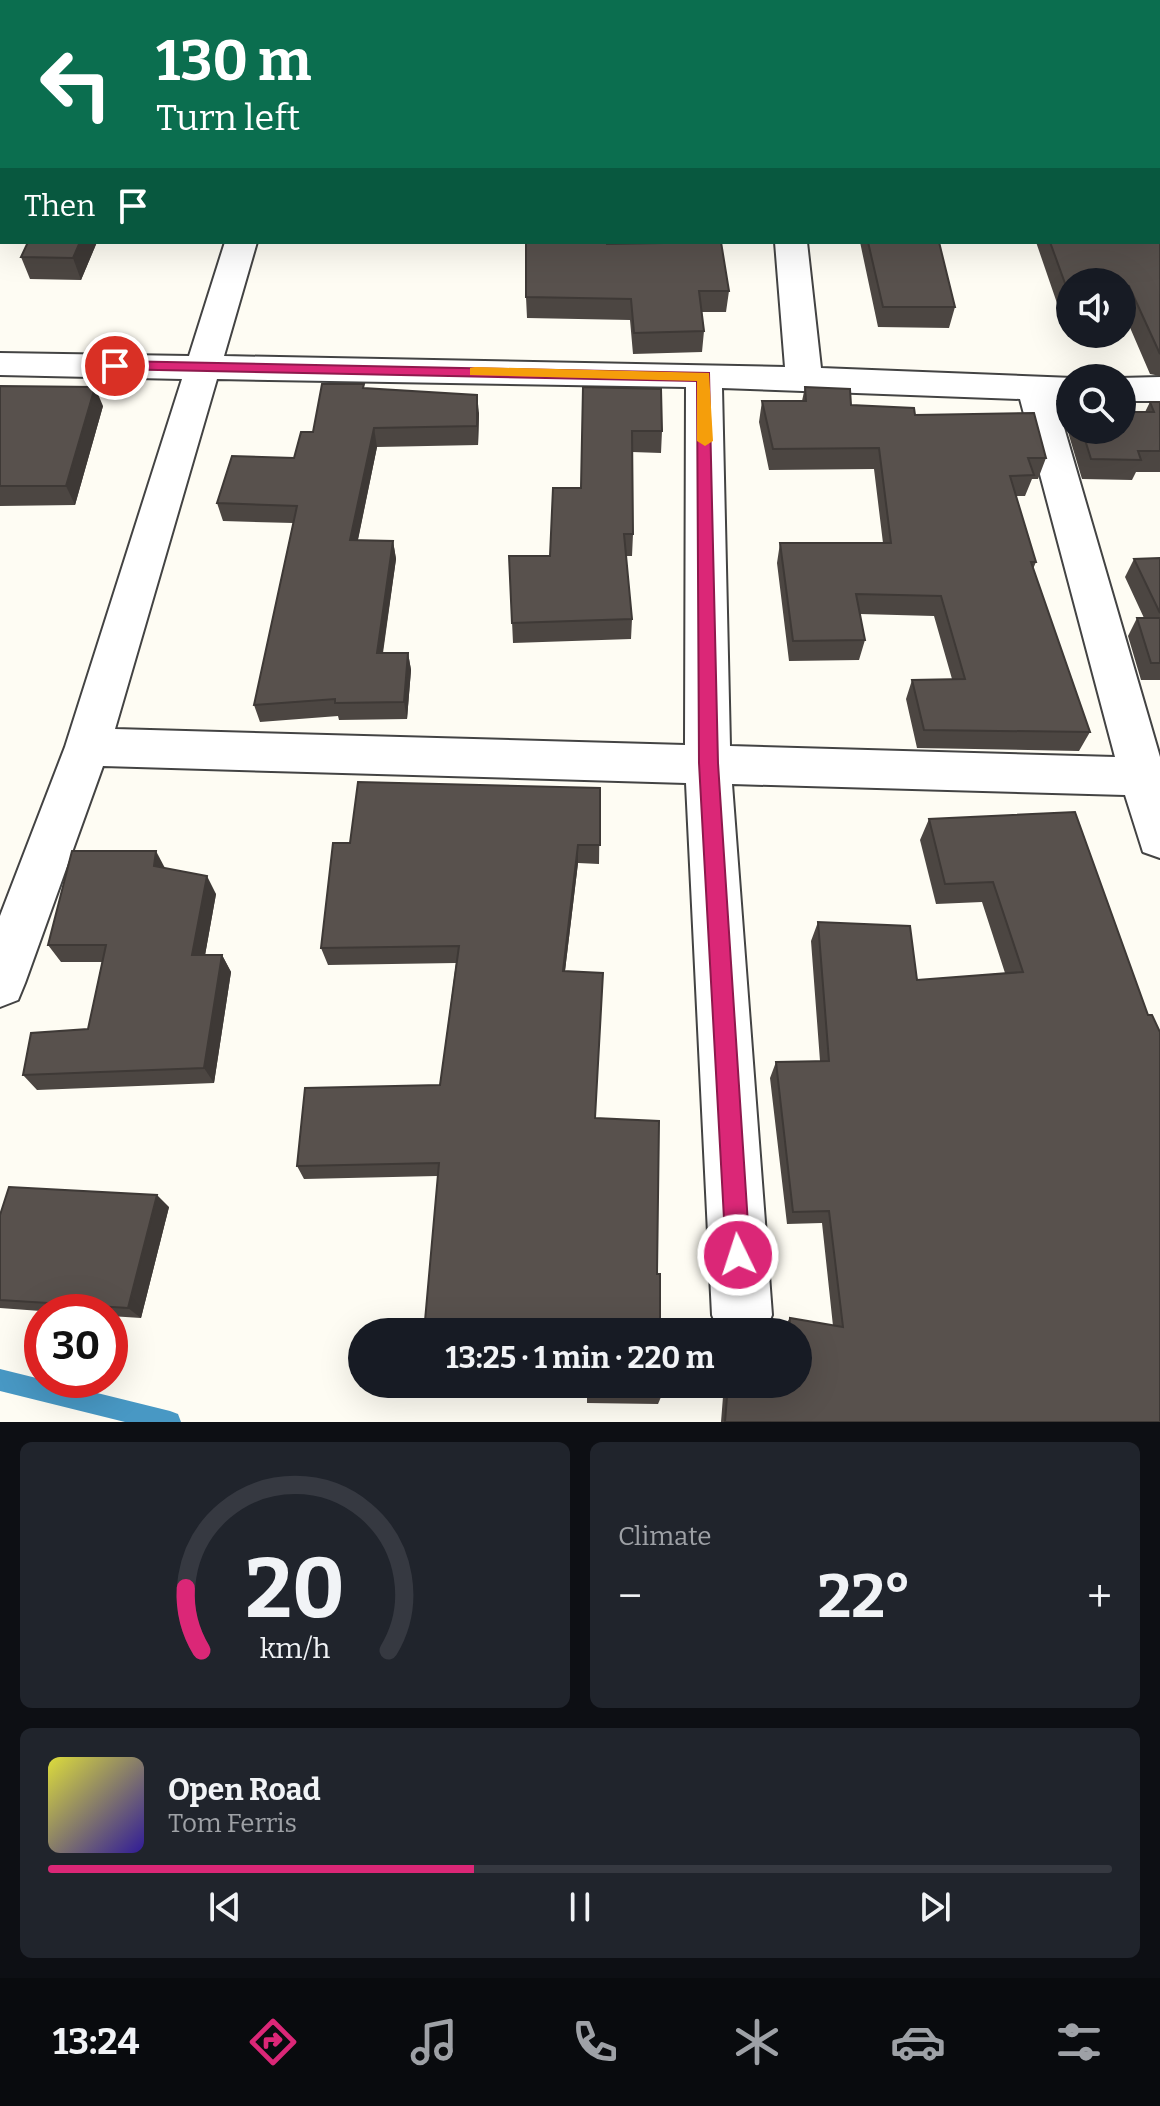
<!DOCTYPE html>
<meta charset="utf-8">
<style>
body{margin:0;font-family:Bitter,serif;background:#20242c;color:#f1f3f6;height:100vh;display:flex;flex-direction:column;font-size:30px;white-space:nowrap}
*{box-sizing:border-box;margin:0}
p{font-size:26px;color:#9ea1a6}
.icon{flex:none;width:44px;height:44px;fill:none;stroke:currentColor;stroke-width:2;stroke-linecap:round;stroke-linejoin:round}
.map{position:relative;height:1422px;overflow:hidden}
.sheet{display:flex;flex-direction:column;gap:20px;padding:20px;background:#0d0f14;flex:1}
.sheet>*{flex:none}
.top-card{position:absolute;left:0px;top:0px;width:1160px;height:244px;box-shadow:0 8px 32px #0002;background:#0b6e4f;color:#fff;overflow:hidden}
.buttons{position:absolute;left:1056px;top:268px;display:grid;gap:16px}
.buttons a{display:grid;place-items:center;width:80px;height:80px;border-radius:50%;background:#171b24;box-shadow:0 8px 32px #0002;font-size:40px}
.speed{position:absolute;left:24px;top:1294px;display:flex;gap:16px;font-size:40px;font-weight:700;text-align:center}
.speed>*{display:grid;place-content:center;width:104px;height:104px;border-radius:50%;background:#171b24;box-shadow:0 8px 32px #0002;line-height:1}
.speed .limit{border:12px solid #d22;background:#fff;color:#111}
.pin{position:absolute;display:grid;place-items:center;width:68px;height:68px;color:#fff;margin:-34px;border:4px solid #fff;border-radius:50%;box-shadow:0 2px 8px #0007}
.me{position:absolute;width:88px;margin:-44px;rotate:356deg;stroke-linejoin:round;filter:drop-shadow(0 0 6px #0008)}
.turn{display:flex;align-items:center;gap:28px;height:168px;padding:0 24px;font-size:36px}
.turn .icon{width:104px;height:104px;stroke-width:2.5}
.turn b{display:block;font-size:56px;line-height:68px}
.then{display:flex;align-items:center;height:76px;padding:0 24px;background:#0003;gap:16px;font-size:30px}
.big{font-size:60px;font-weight:700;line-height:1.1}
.sheet .card{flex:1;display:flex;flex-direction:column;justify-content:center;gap:12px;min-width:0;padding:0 28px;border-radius:12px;background:#20242c}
.sheet .dial{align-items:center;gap:0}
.dial svg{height:208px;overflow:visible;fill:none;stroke:#363941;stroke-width:7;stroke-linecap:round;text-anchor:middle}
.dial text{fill:#f1f3f6;stroke:none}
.song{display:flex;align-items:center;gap:24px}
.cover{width:96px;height:96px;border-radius:12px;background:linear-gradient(135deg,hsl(60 70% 55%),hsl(250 70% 35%))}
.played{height:8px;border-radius:4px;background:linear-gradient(90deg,#db2777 40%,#363941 40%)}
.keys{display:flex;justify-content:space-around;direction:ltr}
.heat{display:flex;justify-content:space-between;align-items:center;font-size:44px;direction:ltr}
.sheet .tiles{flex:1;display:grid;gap:20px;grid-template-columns:1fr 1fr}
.card:last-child{grid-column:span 2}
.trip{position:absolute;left:348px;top:1318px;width:464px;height:80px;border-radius:40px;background:#171b24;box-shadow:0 8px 32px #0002;font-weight:700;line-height:80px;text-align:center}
.dock{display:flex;height:128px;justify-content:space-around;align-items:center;background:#090b0e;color:#9ea1a6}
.dock .icon{width:56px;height:56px}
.dock .selected{color:#db2777}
.dock b{font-size:36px;color:#f1f3f6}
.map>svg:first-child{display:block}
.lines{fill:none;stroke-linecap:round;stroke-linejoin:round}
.stream{fill:#4898c4;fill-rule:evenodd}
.street-casing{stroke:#434343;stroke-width:4}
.street{fill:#fff;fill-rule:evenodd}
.wall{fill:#4c4642}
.shaded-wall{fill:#3e3936}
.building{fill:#58514d;stroke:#3e3936;stroke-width:2}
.route{fill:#db2777;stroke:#8e194d;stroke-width:2}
.slow{fill:#f59e0b}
</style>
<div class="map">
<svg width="1160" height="1422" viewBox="0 0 1160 1422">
<rect width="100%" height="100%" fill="#fefcf3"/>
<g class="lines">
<!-- stream -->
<path class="stream" d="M 0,1369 L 170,1411 L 178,1414 L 181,1422 L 125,1422 L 0,1391 Z"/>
<!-- street casing -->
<g class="street-casing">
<g id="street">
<rect x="752" y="0" width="26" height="2"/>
<path d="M 225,242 L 257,242 L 224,356 L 785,367 L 775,242 L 807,242 L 821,368 L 1073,378 L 1070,378 L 1070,401 L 1056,400 L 1160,757 L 1160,858 L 1143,852 L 1125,795 L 732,784 L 772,1315 L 765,1332 L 719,1332 L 712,1315 L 686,783 L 103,766 L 25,983 L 18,1000 L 0,1007 L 0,916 L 65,747 L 182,379 L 0,375 L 0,353 L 189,356 ZM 217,379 L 686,387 L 685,745 L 115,729 ZM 722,388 L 1020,399 L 1115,757 L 730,746 Z"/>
<path d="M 1160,377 L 1160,401 L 1122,401 L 1122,378 L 1119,378 Z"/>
</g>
</g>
<!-- street -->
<use href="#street" class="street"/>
</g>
<!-- wall -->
<g class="wall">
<path d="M 1160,25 L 1160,376 L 1150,374 L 1122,309 L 1122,282 L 1070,282 L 1070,306 L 1058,306 L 1036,242 L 939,242 L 955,307 L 949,328 L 878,327 L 860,242 L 1158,242 Z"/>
<rect x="0" y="122" width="2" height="103"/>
<path d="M 97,242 L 81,280 L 30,279 L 21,257 Z"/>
<path d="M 607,244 L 729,291 L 726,312 L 702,312 L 704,331 L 702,352 L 633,354 L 630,320 L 527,318 L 526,297 Z"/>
<path d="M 0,386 L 103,406 L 75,505 L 0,506 Z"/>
<path d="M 583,387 L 662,431 L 661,453 L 632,452 L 633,534 L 632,556 L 626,556 L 632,619 L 631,639 L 513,643 L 509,556 L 550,556 L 581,488 Z"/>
<path d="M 805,387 L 851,405 L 915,415 L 1046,458 L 1038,479 L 1032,479 L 1025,496 L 1016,496 L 1036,562 L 1033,569 L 1090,732 L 1079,751 L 917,748 L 906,699 L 912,680 L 952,679 L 934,616 L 860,614 L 865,640 L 859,660 L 789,661 L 777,563 L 780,543 L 883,543 L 874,469 L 769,470 L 759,422 L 762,401 L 802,401 Z"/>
<path d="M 364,388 L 479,413 L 478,445 L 377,447 L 358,540 L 393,541 L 396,559 L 383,653 L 408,653 L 411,670 L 407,719 L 339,720 L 338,716 L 260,722 L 254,705 L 293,523 L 223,521 L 217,503 L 294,458 L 313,432 Z"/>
<path d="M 1150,402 L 1160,402 L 1160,472 L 1136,472 L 1132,480 L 1082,479 L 1068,432 L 1070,428 L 1070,430 L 1122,430 L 1145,412 Z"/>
<path d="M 1160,558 L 1160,680 L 1141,680 L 1128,636 L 1137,618 L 1144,618 L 1125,577 L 1134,559 Z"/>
<path d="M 600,788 L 599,864 L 578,863 L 565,971 L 596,1118 L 657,1274 L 660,1332 L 437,1176 L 304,1179 L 297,1166 L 440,1085 L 456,963 L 328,965 L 321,948 L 350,843 Z"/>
<path d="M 1075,812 L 1160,1422 L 721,1422 L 724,1384 L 798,1384 L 798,1332 L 783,1332 L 783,1328 L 790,1318 L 833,1326 L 822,1223 L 787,1224 L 770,1078 L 776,1062 L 820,1061 L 811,941 L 818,922 L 917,980 L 1005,973 L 982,902 L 936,904 L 920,840 L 929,819 Z"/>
<path d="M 165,868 L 216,894 L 205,955 L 222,955 L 231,972 L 214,1083 L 37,1090 L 23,1075 L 88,1029 L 102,962 L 61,962 L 48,945 Z"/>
<path d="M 169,1207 L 141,1318 L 110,1316 L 110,1312 L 54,1312 L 0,1308 L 0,1215 Z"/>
<path d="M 587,1384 L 661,1397 L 658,1404 L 587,1403 Z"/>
</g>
<!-- shaded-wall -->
<g class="shaded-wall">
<path d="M 200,0 L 215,0 L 216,2 L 199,2 Z"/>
<path d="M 80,242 L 97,242 L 81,280 L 73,258 Z"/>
<path d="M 95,387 L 103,406 L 75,505 L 66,486 Z"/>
<path d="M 477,395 L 479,413 L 478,445 L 477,426 Z"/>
<path d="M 374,428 L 377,447 L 354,558 L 350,540 Z"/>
<path d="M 393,541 L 396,559 L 380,670 L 377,653 Z"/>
<path d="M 408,653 L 411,670 L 407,719 L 404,702 Z"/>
<path d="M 578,845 L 578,863 L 563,987 L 563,971 Z"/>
<path d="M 156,851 L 166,870 L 154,866 Z"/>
<path d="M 207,876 L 216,894 L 202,972 L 192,955 Z"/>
<path d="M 222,955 L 231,972 L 214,1083 L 204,1068 Z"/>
<path d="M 157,1195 L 169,1207 L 141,1318 L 128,1308 Z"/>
</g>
<!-- building -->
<g class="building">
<path d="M 93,0 L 200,0 L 199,2 L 92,2 Z"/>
<path d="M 880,0 L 920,0 L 921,2 L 880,2 Z"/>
<path d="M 1158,22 L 1160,25 L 1160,354 L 1129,286 L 1122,286 L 1122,282 L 1070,282 L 1070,286 L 1066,286 L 1050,242 L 1158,242 Z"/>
<rect x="0" y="122" width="2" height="82"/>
<path d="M 28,242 L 80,242 L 73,258 L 21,257 Z"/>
<path d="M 526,242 L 607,242 L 607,244 L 721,242 L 729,291 L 699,291 L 704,331 L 634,333 L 631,299 L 526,297 Z"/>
<path d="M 868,242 L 939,242 L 955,307 L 883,307 Z"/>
<path d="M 322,384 L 364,384 L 363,388 L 477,395 L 477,426 L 374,428 L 350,540 L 393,541 L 377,653 L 408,653 L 404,702 L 335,703 L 335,699 L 254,705 L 297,506 L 217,503 L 232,456 L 294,458 L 301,432 L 313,432 Z"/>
<path d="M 0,386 L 95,387 L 66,486 L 0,486 Z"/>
<path d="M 583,387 L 661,389 L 662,431 L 632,431 L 633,534 L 624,534 L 632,619 L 512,623 L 509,556 L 550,556 L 553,488 L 581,488 Z"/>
<path d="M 805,387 L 850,389 L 851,405 L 914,408 L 915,415 L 1034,413 L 1046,458 L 1028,458 L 1034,475 L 1010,476 L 1036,562 L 1031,562 L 1090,732 L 924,730 L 912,680 L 965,679 L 941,596 L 856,594 L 865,640 L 793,641 L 780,543 L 891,543 L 879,448 L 773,449 L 762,401 L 806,401 Z"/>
<path d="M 1150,402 L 1160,402 L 1160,451 L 1138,451 L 1141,460 L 1091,459 L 1082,430 L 1122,430 L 1122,412 L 1154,412 Z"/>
<path d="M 1160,558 L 1160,613 L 1134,559 Z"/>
<path d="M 1137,618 L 1160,618 L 1160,663 L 1151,663 Z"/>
<path d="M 358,782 L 600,788 L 600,845 L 578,845 L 563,971 L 603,973 L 595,1118 L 659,1121 L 657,1274 L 660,1274 L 660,1332 L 424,1332 L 439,1163 L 297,1166 L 305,1088 L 440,1085 L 459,946 L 321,948 L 333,843 L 350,843 Z"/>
<path d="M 1075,812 L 1148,1015 L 1152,1015 L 1160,1032 L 1160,1422 L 725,1422 L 728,1384 L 798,1384 L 798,1332 L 789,1332 L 790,1318 L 843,1327 L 829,1211 L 793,1212 L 776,1062 L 829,1061 L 818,922 L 910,926 L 917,980 L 1023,972 L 993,882 L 945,884 L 929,819 Z"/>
<path d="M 72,851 L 156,851 L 154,866 L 207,876 L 192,955 L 222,955 L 204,1068 L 23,1075 L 31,1033 L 88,1029 L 106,945 L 48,945 Z"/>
<path d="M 9,1187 L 157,1195 L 128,1308 L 0,1300 L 0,1215 Z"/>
<path d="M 587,1384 L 661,1384 L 661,1397 L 587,1396 Z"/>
</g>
<!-- route -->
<path class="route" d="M 115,361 L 709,373 L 718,763 L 750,1255 L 746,1263 L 738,1267 L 729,1263 L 726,1255 L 699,763 L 697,381 L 110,369 L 108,366 Z"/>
<!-- slow -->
<path class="slow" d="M 475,367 L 709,373 L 713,441 L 705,446 L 697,441 L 697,381 L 470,375 L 470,368 Z"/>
</svg>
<div class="buttons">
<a><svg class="icon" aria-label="sound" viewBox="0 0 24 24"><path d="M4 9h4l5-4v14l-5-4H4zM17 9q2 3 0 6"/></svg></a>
<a><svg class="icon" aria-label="search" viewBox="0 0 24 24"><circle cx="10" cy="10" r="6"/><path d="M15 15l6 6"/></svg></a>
</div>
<div class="speed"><div class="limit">30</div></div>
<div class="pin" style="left:115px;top:366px;background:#d93025"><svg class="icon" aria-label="arrive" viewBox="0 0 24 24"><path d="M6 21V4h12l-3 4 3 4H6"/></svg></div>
<svg class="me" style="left:738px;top:1255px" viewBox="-20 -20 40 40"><circle r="17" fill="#db2777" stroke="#fff" stroke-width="3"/><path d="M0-11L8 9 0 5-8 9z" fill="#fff"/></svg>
<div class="trip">13:25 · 1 min · 220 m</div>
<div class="top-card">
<div class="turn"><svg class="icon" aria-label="left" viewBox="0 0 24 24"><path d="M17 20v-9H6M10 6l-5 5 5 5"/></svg><div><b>130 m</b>Turn left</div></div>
<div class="then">Then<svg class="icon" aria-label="arrive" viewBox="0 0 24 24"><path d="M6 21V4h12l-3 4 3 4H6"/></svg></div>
</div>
</div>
<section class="sheet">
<div class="tiles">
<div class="card dial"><svg viewBox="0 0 100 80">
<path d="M14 69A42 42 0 1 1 86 69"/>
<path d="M14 69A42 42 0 0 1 8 45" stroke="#db2777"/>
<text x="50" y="56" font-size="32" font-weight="700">20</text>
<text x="50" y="72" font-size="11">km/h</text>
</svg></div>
<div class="card"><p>Climate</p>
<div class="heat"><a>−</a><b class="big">22°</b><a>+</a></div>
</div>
<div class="card">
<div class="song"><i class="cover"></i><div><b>Open Road</b><p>Tom Ferris</p></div></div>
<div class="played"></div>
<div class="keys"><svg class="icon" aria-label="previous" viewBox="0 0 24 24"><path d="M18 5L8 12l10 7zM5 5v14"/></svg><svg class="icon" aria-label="pause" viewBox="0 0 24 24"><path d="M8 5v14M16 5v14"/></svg><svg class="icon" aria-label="next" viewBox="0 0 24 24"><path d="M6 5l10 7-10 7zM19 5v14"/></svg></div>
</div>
</div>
</section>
<nav class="dock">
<b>13:24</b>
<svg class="icon selected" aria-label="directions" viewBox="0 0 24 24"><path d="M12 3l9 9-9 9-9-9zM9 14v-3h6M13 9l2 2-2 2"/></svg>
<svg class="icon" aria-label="music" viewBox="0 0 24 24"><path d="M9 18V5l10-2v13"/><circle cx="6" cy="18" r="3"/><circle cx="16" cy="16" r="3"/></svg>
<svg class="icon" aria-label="phone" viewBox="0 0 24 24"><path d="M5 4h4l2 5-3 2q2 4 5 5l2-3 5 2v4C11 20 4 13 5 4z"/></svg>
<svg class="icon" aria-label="climate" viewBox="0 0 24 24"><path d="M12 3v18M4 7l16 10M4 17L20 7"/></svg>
<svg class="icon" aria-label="car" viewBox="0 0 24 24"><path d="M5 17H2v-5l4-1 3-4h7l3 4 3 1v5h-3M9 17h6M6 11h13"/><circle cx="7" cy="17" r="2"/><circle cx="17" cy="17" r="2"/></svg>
<svg class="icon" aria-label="filters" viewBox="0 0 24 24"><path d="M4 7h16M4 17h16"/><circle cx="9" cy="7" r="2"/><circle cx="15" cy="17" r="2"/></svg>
</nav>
